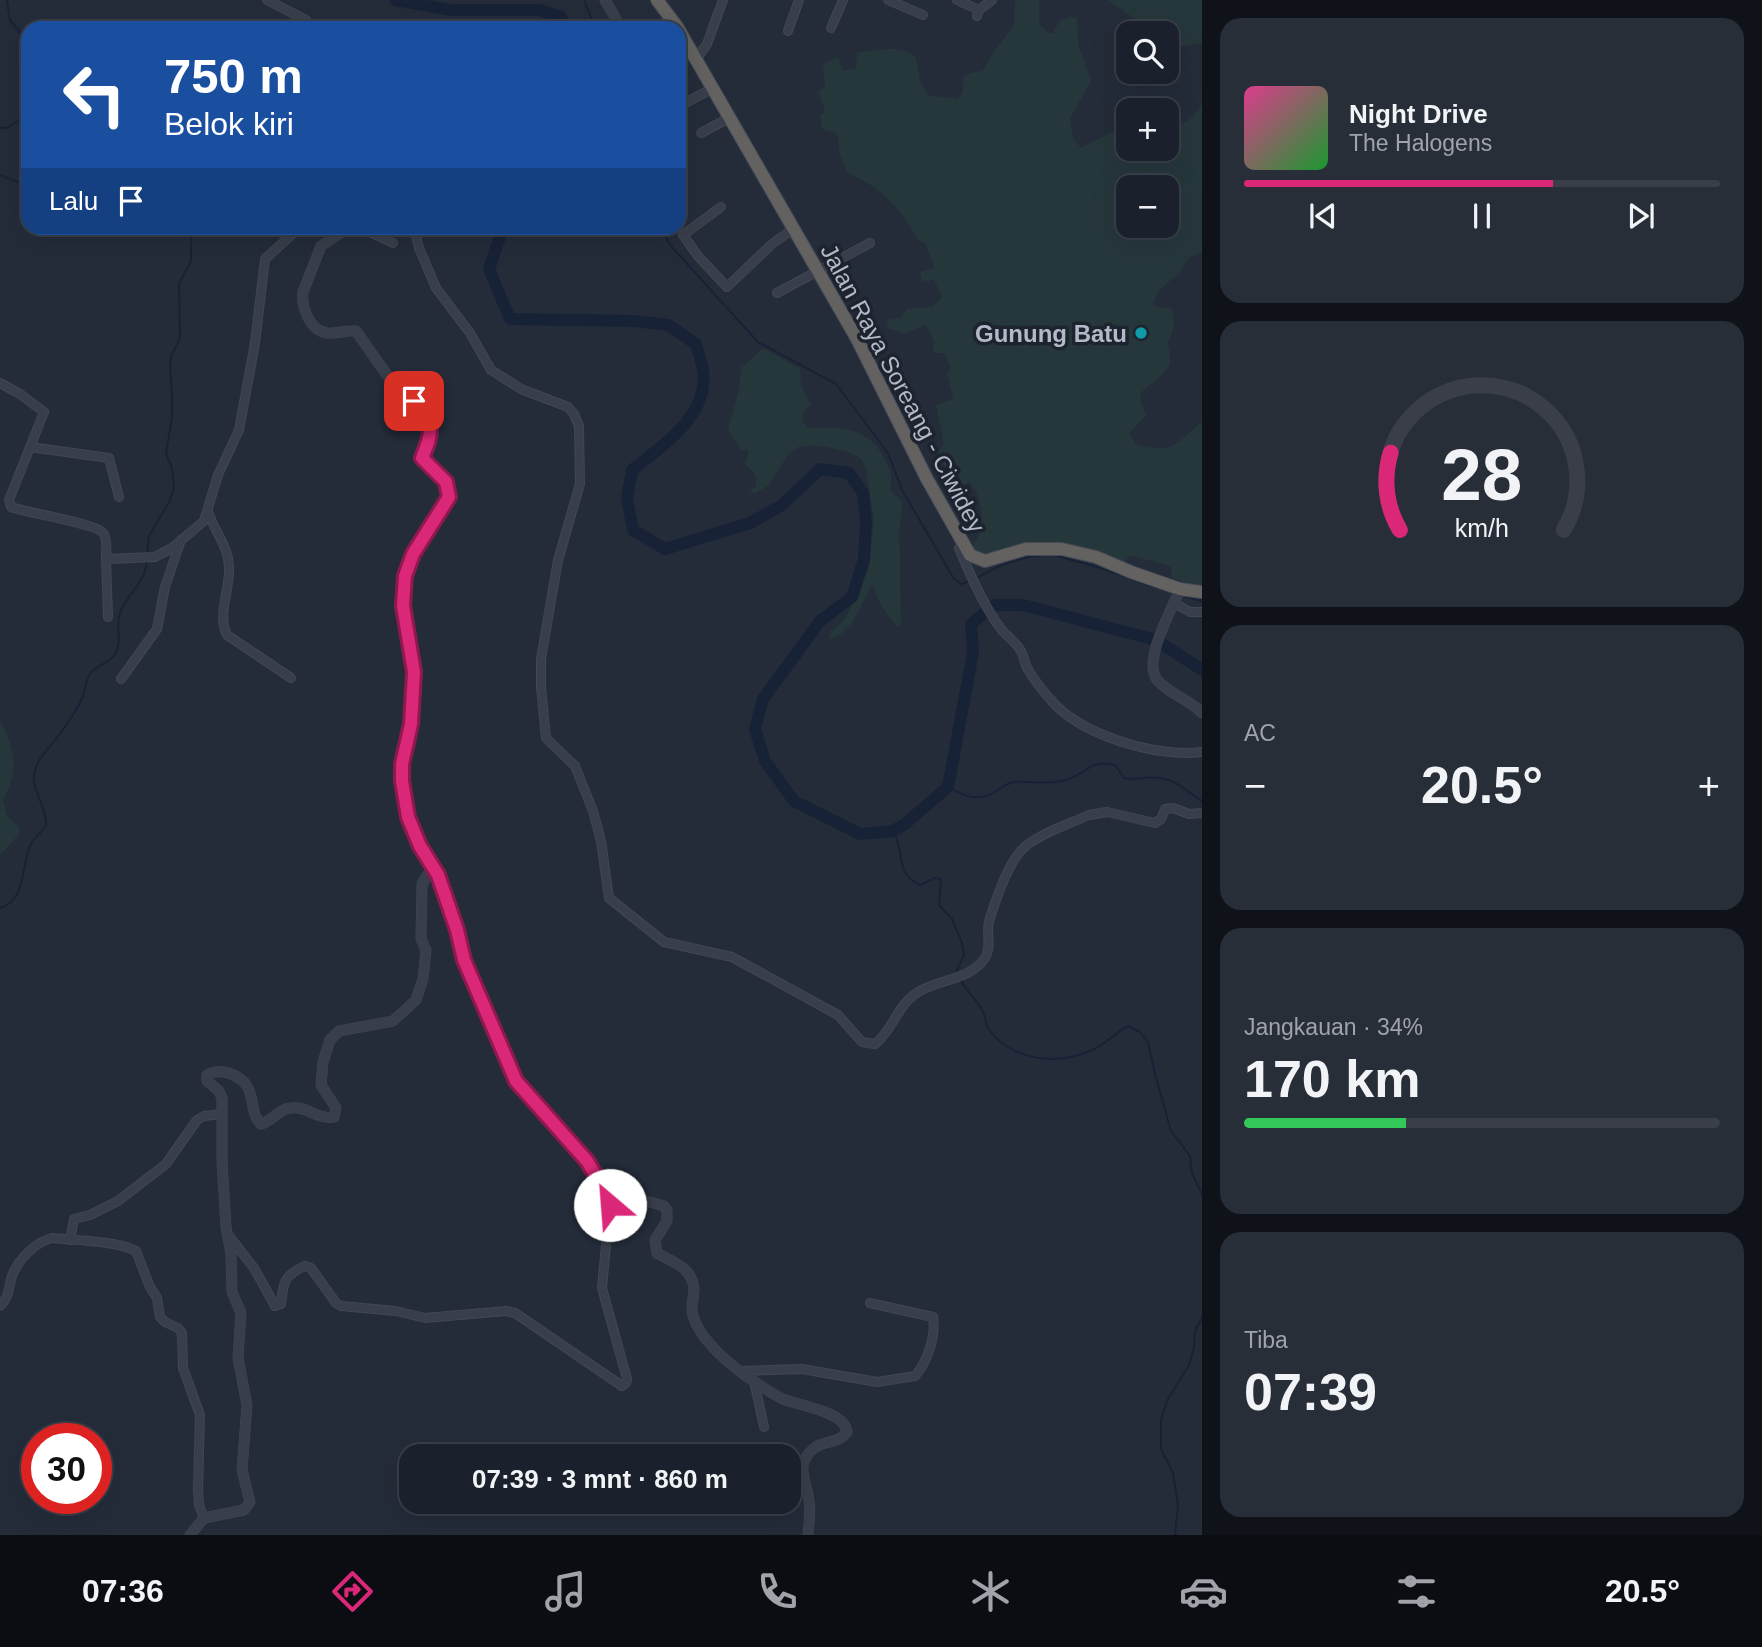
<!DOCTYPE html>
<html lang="id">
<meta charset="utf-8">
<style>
body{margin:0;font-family:Arial,sans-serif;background:#282e38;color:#f1f3f6;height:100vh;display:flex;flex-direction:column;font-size:26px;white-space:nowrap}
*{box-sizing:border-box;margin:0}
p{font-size:23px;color:#a0a3a9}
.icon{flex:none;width:38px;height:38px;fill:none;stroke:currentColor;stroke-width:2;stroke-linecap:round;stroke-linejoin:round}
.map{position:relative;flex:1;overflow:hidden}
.sheet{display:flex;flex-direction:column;gap:18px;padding:18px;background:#0f1218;width:560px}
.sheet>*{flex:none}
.top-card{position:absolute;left:21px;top:21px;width:665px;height:214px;border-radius:21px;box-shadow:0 7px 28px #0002,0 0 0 2px #393e48;background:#1a4fa0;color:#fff;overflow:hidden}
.tools{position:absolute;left:1116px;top:21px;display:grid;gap:14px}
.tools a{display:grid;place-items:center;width:63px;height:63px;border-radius:14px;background:#1b212c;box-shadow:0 7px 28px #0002,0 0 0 2px #393e48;font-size:35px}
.speed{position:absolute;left:21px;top:1423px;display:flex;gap:14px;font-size:35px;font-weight:700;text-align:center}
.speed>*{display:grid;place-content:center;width:91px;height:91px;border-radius:50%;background:#1b212c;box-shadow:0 7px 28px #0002,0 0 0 2px #393e48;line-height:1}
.speed .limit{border:10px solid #d22;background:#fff;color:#111}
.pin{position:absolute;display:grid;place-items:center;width:60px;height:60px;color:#fff;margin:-30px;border-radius:14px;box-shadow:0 4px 10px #0006}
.me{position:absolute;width:77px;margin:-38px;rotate:333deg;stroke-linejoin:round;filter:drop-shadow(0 0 5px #0008)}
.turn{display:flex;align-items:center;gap:24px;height:147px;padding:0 28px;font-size:32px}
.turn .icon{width:91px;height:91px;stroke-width:2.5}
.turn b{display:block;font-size:49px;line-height:60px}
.then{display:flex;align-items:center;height:66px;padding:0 28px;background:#0003;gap:14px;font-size:26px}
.big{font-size:52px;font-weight:700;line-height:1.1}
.sheet .widget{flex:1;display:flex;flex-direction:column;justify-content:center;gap:10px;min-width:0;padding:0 24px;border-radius:21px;background:#282e38}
.sheet .dial{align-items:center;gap:0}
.dial svg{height:182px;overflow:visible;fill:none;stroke:#393e48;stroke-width:7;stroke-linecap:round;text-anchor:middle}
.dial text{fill:#f1f3f6;stroke:none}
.song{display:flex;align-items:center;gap:21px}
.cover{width:84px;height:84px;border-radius:10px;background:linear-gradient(135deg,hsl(330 70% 55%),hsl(130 70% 35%))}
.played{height:7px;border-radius:4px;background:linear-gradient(90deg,#db2777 65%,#393e48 65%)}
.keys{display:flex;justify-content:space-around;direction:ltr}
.heat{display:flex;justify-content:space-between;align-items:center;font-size:38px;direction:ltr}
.charge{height:10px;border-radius:5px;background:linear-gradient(90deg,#34c759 34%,#393e48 0)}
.trip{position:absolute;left:399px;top:1444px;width:402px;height:70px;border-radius:21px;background:#1b212c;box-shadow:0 7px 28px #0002,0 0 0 2px #393e48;font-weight:700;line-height:70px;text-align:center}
.menu{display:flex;height:112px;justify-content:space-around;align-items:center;background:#0b0d12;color:#a0a3a9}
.menu .icon{width:49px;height:49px}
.menu .selected{color:#db2777}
.menu b{font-size:32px;color:#f1f3f6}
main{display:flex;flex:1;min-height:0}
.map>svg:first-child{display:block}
.green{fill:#26373b;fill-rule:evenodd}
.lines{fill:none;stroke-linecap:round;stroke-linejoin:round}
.stream{stroke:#182237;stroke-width:2}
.river{stroke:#182237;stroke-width:12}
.minor-casing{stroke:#414753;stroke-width:10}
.tertiary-casing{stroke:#414753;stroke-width:11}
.trunk-casing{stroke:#434955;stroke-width:14}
.minor{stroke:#383e4b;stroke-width:8}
.tertiary{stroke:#383e4b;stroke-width:10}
.trunk{stroke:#636260;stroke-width:12}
.route-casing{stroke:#8e194d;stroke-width:18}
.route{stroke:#db2777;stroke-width:12}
.culture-dot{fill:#0f9aa8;stroke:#1d232f;stroke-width:2.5}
.labels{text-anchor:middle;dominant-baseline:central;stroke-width:7;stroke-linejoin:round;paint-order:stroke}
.poi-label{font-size:24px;font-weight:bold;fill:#b3b9c6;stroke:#1d232f;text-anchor:end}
.street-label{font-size:24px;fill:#b3b9c6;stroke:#1d232f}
</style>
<main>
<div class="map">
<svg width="1202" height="1535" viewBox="0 0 1202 1535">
<rect width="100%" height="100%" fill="#242c3a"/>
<!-- green -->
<g class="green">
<path d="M 1015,0 L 1039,0 L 1039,23 L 1047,33 L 1054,33 C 1056,22 1066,15 1077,18 L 1078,44 L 1090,77 L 1090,83 L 1070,118 L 1073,138 L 1081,148 L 1120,128 L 1129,128 L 1129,149 L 1167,149 L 1167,125 C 1184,125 1194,119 1202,104 L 1202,252 L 1189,258 L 1179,273 L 1157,292 L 1153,304 L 1158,308 L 1171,308 C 1176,320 1174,333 1167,344 C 1179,373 1155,377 1141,393 L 1140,400 L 1146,415 L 1129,434 L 1137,445 C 1177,454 1173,444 1202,422 L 1202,588 L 1172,578 L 1171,566 L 1129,555 L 1125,562 L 1065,547 L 988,557 L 971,553 C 971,545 974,544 978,537 C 985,522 981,493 969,482 L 952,489 L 938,451 L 944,445 L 936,405 L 951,400 L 953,397 L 947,373 L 951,368 L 944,353 L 935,353 L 933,350 L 935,343 L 926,325 L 904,334 L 888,328 L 887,320 L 901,318 L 907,309 L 933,307 L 942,297 L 934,280 L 922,281 L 920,272 L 935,268 L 925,243 L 919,240 C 897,207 886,190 848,173 L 840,156 L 837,133 L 823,130 L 820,115 L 825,112 L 819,91 L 825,87 L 823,64 L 838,57 L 842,71 L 856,68 L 857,53 C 876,50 900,44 916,57 L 920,82 L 928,95 L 957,99 L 962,94 L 964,77 L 970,73 L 983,71 L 994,51 L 1014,26 ZM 1129,187 L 1167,187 L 1167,226 L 1129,226 Z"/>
<path d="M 1108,0 L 1202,0 L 1202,43 C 1191,46 1177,48 1167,43 L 1167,33 L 1155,33 Z"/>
<path d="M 765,349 L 800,369 C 800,384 802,391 811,404 L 803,413 L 803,421 L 808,428 C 848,426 878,430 891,475 C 892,480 889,485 890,491 L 902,501 C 902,513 899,524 899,535 C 901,565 900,596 901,626 L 897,626 C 887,614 877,603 874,586 L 871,586 C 862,603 851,636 829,639 L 831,631 L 837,628 L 847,615 L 869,567 L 874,521 L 866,468 L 861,459 L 850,452 L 827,447 L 812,445 L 798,447 L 788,455 L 768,486 L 755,493 L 749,492 L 756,486 C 758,475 752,471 745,464 L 749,452 L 747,449 L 741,450 L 728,430 L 739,389 L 741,368 L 761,350 Z"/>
<path d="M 0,720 C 15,752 20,768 3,800 L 7,816 L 19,827 L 19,834 L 0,855 Z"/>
</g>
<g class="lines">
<!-- stream -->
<g class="stream">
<path d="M 7,0 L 10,20 L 28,42"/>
<path d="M 584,0 L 592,20 L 598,28"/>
<path d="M 0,128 L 6,128 L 22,119 L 25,109 L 23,76 L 28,66"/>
<path d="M 0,175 L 28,186"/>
<path d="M 660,228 L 671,246 L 758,342 L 836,384 L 888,453 L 902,490 L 954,579 L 961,584 L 969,581"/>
<path d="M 147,555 L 149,536 L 169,502 L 174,488 L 172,468 L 166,454 L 172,417 L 172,394 L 170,366 L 171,357 L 180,338 L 179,284 L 191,261 L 191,233 L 188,228"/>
<path d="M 1053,555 L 1094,566 L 1158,588"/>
<path d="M 977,578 C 998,565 1019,557 1044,555"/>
<path d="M 1183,596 L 1202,601"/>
<path d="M 948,787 C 962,795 977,802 993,793 C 1002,788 1007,782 1017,782 C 1033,781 1051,785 1066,780 C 1089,773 1088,759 1115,765 L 1124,778 C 1135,781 1146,776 1158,778 C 1176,779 1187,792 1202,801"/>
<path d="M 893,831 C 906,851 893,872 920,885 L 935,878 L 941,879 L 939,905 L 952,919 L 962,943 L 964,955 L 957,970 L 958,974"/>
<path d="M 0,908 C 28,899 20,865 31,844 C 34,837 42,832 46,826 C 48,807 29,788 35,770 C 39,756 51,746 59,735 C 68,723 76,711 82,699 C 86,690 84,682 90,674 C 96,665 109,664 115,654 C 123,641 115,626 120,613 C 128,592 144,586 147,561"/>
<path d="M 960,979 C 966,991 976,999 982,1010 C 986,1016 985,1024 989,1030 C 1013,1061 1057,1066 1092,1050 C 1106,1044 1115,1033 1128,1026 L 1140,1032 L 1148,1042 L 1155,1074 L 1171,1131 L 1190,1156 L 1192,1173 L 1202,1194"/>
<path d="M 1175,1535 L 1178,1505 L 1173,1473 L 1161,1449 L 1161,1419 L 1168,1399 L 1189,1365 L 1194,1348 L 1195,1331 L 1202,1317"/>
</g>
<!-- river -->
<g class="river">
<path d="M 396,0 L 451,10 L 540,10 L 561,17 L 564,28"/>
<path d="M 503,228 L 489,269 L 510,319 L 634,321 L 668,325 L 696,344 C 698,353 702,362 703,371 C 709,415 663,446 632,470 L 627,498 L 633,530 L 665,549 L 750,523 L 782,505 L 820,469 L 849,473 L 863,493 L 866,522 L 864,559 L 852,597 L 820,621 L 763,699 L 755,729 L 765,761 L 794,801 L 860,834 L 893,831 L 905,824 L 948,787 L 973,652 L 971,624 L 995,605 L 1023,605 L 1156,640 L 1202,670"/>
</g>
<!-- minor casing -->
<g class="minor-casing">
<g id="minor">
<path d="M 267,0 L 306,20 L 313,28"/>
<path d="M 888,0 L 923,15"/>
<path d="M 957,0 L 979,10 L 977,16"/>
<path d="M 979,10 L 992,0"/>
<path d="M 831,28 L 843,0"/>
<path d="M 788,31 L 799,0"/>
<path d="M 697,58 L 707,44 L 723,0"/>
<path d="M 679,101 L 687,102 L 713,88"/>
<path d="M 701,133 L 729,118"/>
<path d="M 721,207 L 683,235 L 698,256 L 727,287 L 772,244 L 793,229"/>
<path d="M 361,228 L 393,243"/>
<path d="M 414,228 L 419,248 L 436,288 L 470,333 L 491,370 L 521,389 L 568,407 L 574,414 L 579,426 L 580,484 L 558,560 L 541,659 L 541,687 L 546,738 L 575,766 L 593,811 L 601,841 L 609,898 L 664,942 L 732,957 L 838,1015 L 862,1042 L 875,1044 C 892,1031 897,1007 915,994 C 935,979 970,981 985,958 C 992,947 986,933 989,921 C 996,900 1009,858 1027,845 C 1044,832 1069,824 1089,815 L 1107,812 L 1155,823 L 1161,819 L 1165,809 L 1173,808 L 1189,814 L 1202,813"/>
<path d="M 777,293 L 870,243"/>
<path d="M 0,383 L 20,394 L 44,412 L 9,500 L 11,507 C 28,513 92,523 102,532 C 108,537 106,552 106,559 L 155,557 L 172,548 L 204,521 L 218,475 L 239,430 L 255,343 L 265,259 L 299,228"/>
<path d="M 30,447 L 109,458 L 119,497"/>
<path d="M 208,511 C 214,532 229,546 229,568 C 230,590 217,615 227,635 L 291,678"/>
<path d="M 962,544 L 959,548 C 970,575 983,605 1001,629 C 1007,636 1014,641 1019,648 C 1024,655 1024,662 1027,668 C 1033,678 1042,690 1050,699 C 1080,735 1156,758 1202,752"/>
<path d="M 106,559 L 108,617"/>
<path d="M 1174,603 L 1190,612 L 1202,612"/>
<path d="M 121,679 L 157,629 L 165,587 L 181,540"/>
<path d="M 229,1236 L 254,1268 L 275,1306 L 281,1304 C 283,1283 284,1275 305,1266 L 311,1268 L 336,1303 L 341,1306 L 396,1311 L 425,1318 L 506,1311 L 515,1313 L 622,1386 L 626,1383 L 627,1379 L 602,1288 L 610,1202 L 590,1167"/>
<path d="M 70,1240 L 74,1219 L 90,1215 L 118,1201 L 166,1164 L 197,1120 L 204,1116 L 222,1114"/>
<path d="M 0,1306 C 10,1296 8,1289 12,1276 C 18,1260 35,1242 52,1238 C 73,1240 119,1241 136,1251 L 150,1287 L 157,1298 L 160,1317 L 165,1322 L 178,1328 L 182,1333 L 183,1368 L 200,1415 L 198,1489 L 199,1505 L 204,1518"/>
<path d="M 740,1371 L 802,1369 L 877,1382 L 915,1376 C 928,1361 936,1336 933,1317 L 870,1303"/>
<path d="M 754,1381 L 764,1427"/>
</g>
</g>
<!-- tertiary casing -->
<g class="tertiary-casing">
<g id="tertiary">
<path d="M 605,0 L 616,19 L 612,28"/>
<path d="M 348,228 L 321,246 L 303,292 C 301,307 310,331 327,333 C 337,334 346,330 356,331 L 387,375 L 427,415 L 431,428 L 431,440 L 422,458 C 432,471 449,479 449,497 L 413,554 L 405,576 L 403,606 L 414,672 L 411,725 L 402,764 L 402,781 L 408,817 L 416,838 L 437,875 L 457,930 L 464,960 L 516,1081 L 587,1161 L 615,1186 L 639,1199 L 664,1206 L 667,1210 L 667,1221 L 655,1240 L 657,1253 C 671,1262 692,1266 694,1289 C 694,1298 690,1306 693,1316 C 700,1339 727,1362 746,1376 C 758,1384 770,1393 783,1399 C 799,1406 845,1411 847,1432 C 839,1444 823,1440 813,1449 C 794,1466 807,1481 809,1501 C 811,1512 809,1524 808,1535"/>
<path d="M 1180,589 C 1172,610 1141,662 1158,681 C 1170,694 1190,700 1202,713"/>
<path d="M 190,1535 L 204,1518 L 244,1510 L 250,1502 L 242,1470 L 247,1405 L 238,1358 L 241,1313 L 232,1292 L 231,1254 L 226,1227 L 222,1161 L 222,1098 L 219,1091 L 207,1081 L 207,1075 C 214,1071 221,1071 229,1073 C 261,1084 246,1111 261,1124 C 273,1121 279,1108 291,1108 C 308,1106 317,1120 334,1117 L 336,1108 L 321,1085 L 323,1062 L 330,1040 L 339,1031 L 393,1021 L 416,1000 L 423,979 L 426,950 L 421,939 L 422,884 L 432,868"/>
</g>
</g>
<!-- trunk casing -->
<g class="trunk-casing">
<g id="trunk">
<path d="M 657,0 L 678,28"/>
<path d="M 679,30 L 857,339 L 927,479 L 970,555 L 985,561 L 1026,549 L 1062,549 L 1096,557 L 1131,572 L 1180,589 L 1202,592"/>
</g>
</g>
<!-- minor -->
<use href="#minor" class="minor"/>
<!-- tertiary -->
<use href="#tertiary" class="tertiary"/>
<!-- trunk -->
<use href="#trunk" class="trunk"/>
</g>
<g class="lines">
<!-- route casing -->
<g class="route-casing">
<path id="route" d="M 414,401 C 435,422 433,432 422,458 L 446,482 L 449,497 L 413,554 L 405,576 L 403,606 L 414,672 L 411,724 L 402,764 L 402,781 L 408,817 L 420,846 L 438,875 L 457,930 L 464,960 L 516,1081 L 587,1161 L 604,1189 L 610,1205"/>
</g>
<!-- route -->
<use href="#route" class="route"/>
</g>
<!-- markers -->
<circle class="culture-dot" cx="1141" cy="333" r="7"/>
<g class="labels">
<!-- poi labels -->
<g class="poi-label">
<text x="1127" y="333">Gunung Batu</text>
</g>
<!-- street labels -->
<g class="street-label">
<text transform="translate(903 388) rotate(62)">Jalan Raya Soreang - Ciwidey</text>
</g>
</g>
</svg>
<div class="tools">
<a><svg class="icon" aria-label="search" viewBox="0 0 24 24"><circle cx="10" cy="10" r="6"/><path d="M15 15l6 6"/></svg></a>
<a>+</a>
<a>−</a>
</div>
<div class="speed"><div class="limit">30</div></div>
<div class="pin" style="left:414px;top:401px;background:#d93025"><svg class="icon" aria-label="arrive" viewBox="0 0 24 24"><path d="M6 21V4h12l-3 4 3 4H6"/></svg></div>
<svg class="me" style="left:610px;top:1205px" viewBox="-20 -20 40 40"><circle r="19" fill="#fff"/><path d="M0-13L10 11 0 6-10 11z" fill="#db2777"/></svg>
<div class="trip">07:39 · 3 mnt · 860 m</div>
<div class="top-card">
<div class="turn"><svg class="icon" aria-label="left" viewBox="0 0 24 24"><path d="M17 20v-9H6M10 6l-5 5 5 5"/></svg><div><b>750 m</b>Belok kiri</div></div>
<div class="then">Lalu<svg class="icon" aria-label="arrive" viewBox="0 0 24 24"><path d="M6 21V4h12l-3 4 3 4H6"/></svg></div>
</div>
</div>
<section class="sheet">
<div class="widget">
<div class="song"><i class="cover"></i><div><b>Night Drive</b><p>The Halogens</p></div></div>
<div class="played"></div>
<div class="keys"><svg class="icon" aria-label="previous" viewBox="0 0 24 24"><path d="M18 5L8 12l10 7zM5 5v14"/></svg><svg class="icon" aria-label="pause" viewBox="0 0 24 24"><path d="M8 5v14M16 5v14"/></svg><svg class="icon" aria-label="next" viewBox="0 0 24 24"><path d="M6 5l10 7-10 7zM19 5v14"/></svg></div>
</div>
<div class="widget dial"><svg viewBox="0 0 100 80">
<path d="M14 69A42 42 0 1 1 86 69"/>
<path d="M14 69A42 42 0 0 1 10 35" stroke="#db2777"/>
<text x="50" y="56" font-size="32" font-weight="700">28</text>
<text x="50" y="72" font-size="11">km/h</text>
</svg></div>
<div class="widget"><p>AC</p>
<div class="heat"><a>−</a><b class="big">20.5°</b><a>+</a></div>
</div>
<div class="widget"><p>Jangkauan · 34%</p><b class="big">170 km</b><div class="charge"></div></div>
<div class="widget"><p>Tiba</p><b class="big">07:39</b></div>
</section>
</main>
<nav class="menu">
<b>07:36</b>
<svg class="icon selected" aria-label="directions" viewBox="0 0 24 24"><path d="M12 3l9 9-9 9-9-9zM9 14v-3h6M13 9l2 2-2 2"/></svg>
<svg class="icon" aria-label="music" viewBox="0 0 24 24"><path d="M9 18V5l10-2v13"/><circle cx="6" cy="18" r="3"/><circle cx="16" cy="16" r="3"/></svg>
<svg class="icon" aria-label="phone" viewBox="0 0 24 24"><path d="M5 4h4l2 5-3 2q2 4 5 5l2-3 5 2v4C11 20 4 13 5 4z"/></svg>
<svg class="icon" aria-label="climate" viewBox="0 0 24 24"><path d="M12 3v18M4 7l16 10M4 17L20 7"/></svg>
<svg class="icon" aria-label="car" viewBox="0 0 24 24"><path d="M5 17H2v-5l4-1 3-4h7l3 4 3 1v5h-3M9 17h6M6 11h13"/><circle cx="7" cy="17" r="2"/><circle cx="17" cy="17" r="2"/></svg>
<svg class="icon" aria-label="filters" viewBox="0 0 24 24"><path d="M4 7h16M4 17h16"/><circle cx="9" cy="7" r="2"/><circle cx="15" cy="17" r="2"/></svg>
<b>20.5°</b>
</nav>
